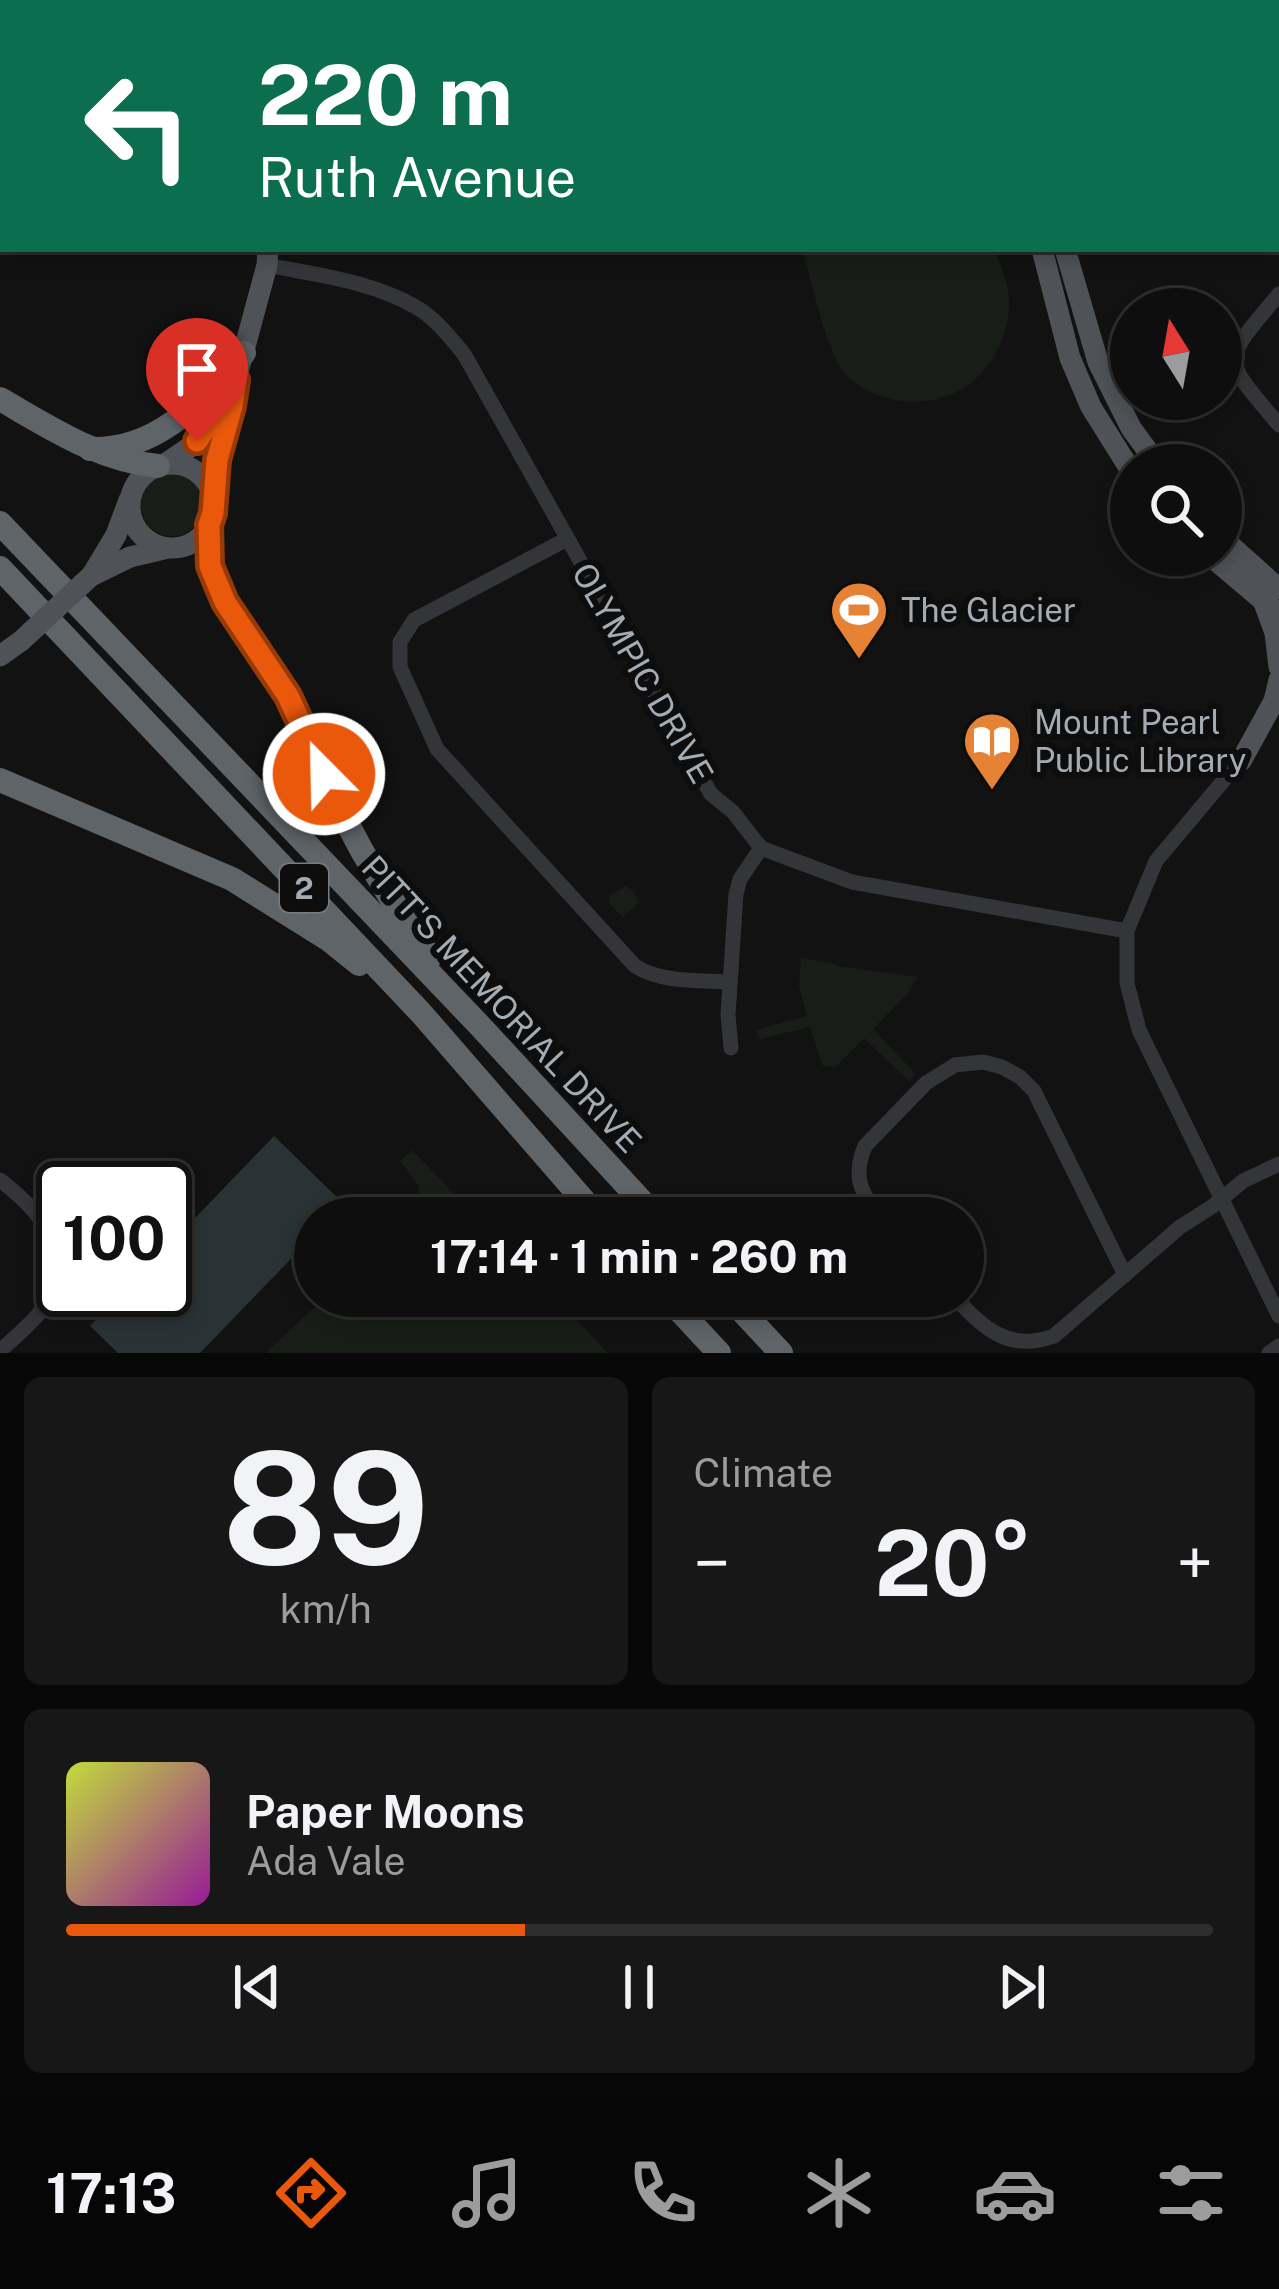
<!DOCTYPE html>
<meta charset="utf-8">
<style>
body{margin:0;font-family:"Public Sans",sans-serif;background:#171717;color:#f1f3f6;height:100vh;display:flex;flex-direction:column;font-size:45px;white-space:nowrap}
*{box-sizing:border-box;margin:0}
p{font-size:39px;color:#9b9c9e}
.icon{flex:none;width:66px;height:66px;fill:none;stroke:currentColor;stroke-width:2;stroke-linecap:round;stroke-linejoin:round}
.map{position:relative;height:1353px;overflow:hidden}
.drawer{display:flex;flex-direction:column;gap:24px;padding:24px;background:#080808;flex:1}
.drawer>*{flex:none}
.banner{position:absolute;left:0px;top:0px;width:1281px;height:252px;box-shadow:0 6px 18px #0003,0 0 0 3px #2e2e2e;background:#0b6e4f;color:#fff;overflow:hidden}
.needle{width:78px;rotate:349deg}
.controls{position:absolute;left:1110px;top:288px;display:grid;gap:24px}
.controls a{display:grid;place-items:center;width:132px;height:132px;border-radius:50%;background:#0e0e0e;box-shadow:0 6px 18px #0003,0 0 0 3px #2e2e2e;font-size:60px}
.speed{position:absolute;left:36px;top:1161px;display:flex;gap:24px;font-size:60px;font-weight:700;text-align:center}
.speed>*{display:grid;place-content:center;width:156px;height:156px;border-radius:50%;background:#0e0e0e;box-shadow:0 6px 18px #0003,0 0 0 3px #2e2e2e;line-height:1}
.speed .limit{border:6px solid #111;border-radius:18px;background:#fff;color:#111}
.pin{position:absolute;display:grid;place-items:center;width:102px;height:102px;color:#fff;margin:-123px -51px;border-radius:50% 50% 50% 0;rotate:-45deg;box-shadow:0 0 12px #0007}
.pin .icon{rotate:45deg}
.me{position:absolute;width:132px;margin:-66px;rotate:337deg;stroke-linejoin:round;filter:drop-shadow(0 0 9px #0008)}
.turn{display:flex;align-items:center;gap:42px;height:252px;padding:0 60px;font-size:54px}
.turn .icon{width:156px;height:156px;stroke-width:2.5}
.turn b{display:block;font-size:84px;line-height:102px}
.big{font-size:90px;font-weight:700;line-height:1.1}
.drawer .widget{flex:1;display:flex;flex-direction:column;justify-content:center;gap:18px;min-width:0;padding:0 42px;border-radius:18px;background:#171717}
.drawer .dial{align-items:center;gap:0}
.dial b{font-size:156px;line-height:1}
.song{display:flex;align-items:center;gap:36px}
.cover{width:144px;height:144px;border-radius:18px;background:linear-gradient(135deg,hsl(70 70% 55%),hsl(300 70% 35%))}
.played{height:12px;border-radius:6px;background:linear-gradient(90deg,#ea580c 40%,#2e2e2e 40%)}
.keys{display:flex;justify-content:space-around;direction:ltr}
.heat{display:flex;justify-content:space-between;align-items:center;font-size:66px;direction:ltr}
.drawer .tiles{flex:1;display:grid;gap:24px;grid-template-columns:1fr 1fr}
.widget:last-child{grid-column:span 2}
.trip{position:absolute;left:294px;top:1197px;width:690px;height:120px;border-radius:60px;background:#0e0e0e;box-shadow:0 6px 18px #0003,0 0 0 3px #2e2e2e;font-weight:700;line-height:120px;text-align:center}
.menu{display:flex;height:192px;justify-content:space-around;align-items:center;background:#060606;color:#9b9c9e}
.menu .icon{width:84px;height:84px}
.menu .current{color:#ea580c}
.menu b{font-size:54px;color:#f1f3f6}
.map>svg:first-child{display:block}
.green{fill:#191d18}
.water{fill:#293336}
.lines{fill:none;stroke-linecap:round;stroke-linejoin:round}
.minor{stroke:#333538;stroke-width:15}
.major{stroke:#4f5257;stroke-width:21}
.highway{stroke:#5f6468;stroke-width:24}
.major-bridge{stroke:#4f5257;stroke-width:21}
.route-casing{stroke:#983908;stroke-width:30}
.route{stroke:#ea580c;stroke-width:21}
.labels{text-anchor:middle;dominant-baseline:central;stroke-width:12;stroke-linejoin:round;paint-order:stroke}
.shield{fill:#0d0d0e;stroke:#777c82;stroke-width:3}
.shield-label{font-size:30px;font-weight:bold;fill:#a4acb3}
.poi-label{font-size:33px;fill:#a4acb3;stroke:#0d0d0e;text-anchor:start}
.street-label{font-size:33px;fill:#a4acb3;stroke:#0d0d0e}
</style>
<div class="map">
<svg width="1279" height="1353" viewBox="0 0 1279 1353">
<rect width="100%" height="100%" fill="#121213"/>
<!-- green -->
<g class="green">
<path d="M 802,249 L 995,249 C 1000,266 1010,286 1009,303 C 1007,368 956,413 891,399 C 873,395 856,386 844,372 C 826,350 811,279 802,249 Z"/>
<circle cx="172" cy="505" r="31"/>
<path d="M 625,886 L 632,890 L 639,902 L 623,917 L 608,902 L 610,896 Z"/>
<path d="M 801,958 L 836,964 L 837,966 L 918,977 L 908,993 L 873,1029 L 916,1074 L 909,1081 L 864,1038 L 835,1067 L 823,1066 L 810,1027 L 760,1039 L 756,1030 L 807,1016 L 799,986 Z"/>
<path d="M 412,1150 L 477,1218 L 409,1218 L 418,1209 L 419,1186 L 400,1161 Z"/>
<path d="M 326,1296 L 553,1296 L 608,1353 L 266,1353 Z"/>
</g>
<!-- water -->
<path class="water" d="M 274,1136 L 344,1204 L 331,1218 L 315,1218 L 315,1234 L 200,1353 L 118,1353 L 90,1326 L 125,1290 L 165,1290 L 165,1249 Z"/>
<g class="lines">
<!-- minor -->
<g class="minor">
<path d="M 1177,0 L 1180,3"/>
<path d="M 1278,114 L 1279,115"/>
<path d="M 267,265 C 317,275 371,281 416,307 C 436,319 449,336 464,354 L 711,794 L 733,812 L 761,848 L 852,882 L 1127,931"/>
<path d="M 1279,294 C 1221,364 1220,355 1279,425"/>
<path d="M 567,539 L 414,620 L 400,642 L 400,667 L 437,749 L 635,966 C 662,983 698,980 730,982"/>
<path d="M 1245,755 L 1156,861 L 1127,931 L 1127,983 L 1139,1030 L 1279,1316"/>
<path d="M 731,1048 L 728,1015 L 736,894 L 740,879 L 761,848"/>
<path d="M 0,1180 C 40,1211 84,1259 42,1310 C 30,1325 14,1338 0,1351"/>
<path d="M 882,1218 C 861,1195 852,1177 865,1146 L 926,1083 L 955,1065 L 983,1062 L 1002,1067 L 1020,1077 L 1034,1091 L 1125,1275"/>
<path d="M 954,1296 C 982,1327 1008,1353 1054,1336 L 1180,1227 L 1213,1206 L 1243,1181 L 1279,1164"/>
<path d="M 1269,1353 L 1279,1346"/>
</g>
<!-- major -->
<g class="major">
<path d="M 962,0 L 964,3"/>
<path d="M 987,0 L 989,3"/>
<path d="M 280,3 L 280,0"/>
<path d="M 1042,249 L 1070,358 L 1091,407 L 1131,471"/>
<path d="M 1065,249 L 1098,362 L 1131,428 L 1158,465"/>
<circle cx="172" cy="506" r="42"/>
<path d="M 165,464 L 190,447 L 204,434 L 236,380 L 267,265 L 268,249"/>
<path d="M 214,497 L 217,461 L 234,393"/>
<path d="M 1221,537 L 1279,589"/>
<path d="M 1209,555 L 1279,614"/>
<path d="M 92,575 L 116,535 L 129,500"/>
<path d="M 93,575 L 130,557 L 164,549"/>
<path d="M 1264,603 L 1275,633 L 1279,667"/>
<path d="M 0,656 L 21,641"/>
<path d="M 1241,761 L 1274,701 L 1279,680"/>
</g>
<!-- highway -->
<g class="highway">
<path d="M 0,399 C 51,428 98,460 158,466"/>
<path d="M 90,449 C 160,451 201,400 244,353"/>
<path d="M 0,523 L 481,1027 L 657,1218"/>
<path d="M 209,525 L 210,566 L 218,589 L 288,696 L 335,800 L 362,851 L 405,921 L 430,957"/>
<path d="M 0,568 L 421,1013 L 599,1218"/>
<path d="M 0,780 L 232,879 L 328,939 L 359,964"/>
<path d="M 666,1296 L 719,1353"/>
<path d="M 728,1296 L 781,1353"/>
</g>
<!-- major-bridge -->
<path class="major-bridge" d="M 21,641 L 92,575"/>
</g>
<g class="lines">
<!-- route casing -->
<g class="route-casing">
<path id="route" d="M 197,441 L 236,380 L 232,406 L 217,460 L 213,513 L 209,525 L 210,566 L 225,602 L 288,696 L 324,774"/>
</g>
<!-- route -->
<use href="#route" class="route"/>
</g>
<!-- icons -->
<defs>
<g id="stadium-pin" transform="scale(3)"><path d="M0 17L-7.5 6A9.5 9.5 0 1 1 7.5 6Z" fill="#e68236" stroke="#0d0d0e"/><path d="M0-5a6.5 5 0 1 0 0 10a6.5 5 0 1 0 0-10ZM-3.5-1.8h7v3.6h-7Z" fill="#fff"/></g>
<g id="library-pin" transform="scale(3)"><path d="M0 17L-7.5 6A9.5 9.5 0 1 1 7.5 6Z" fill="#e68236" stroke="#0d0d0e"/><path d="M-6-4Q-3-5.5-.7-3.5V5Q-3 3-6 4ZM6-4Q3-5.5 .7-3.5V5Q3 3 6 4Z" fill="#fff"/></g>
</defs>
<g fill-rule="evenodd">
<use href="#stadium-pin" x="859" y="610"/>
<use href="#library-pin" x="992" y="741"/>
</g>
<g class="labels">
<!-- shield labels -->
<rect class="shield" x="280" y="864" width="48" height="48" rx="9"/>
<g class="shield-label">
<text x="304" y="888">2</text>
</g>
<!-- poi labels -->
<g class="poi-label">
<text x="901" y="610">The Glacier</text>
<text x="1034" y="722">Mount Pearl<tspan x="1034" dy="38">Public Library</tspan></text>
</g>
<!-- street labels -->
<g class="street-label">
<text transform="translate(643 673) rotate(60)">OLYMPIC DRIVE</text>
<text transform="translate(502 1004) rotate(47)">PITT'S MEMORIAL DRIVE</text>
</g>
</g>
</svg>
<div class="controls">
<a><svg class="needle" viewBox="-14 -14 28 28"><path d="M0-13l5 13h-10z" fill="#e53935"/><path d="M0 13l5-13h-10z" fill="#9b9c9e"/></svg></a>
<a><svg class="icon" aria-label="search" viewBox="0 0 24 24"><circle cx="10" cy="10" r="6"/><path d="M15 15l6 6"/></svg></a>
</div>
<div class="speed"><div class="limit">100</div></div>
<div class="pin" style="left:197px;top:441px;background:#d93025"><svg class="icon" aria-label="arrive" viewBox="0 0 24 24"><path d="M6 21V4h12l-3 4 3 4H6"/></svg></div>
<svg class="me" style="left:324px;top:774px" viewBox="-20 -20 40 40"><circle r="17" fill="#ea580c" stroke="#fff" stroke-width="3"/><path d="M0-11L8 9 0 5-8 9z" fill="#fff"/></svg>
<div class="trip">17:14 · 1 min · 260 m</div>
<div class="banner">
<div class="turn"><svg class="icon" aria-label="left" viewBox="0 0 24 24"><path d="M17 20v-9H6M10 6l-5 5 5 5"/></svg><div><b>220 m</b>Ruth Avenue</div></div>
</div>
</div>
<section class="drawer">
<div class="tiles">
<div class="widget dial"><b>89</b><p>km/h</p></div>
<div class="widget"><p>Climate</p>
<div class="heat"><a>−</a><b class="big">20°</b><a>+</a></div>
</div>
<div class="widget">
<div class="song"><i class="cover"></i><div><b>Paper Moons</b><p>Ada Vale</p></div></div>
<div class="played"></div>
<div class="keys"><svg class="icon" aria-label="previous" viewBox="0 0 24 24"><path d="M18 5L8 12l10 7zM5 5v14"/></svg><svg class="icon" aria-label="pause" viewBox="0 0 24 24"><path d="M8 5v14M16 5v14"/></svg><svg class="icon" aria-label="next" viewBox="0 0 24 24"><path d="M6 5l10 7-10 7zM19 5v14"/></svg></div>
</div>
</div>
</section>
<nav class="menu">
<b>17:13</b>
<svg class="icon current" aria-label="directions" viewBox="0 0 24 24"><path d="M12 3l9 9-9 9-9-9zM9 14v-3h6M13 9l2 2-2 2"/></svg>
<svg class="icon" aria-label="music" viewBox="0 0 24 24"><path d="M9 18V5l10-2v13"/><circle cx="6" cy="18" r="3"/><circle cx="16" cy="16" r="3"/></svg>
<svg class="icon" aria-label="phone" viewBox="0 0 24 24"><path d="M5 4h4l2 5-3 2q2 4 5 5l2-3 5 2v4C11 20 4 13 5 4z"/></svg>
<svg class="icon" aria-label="climate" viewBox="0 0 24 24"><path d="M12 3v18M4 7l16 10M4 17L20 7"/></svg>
<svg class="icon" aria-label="car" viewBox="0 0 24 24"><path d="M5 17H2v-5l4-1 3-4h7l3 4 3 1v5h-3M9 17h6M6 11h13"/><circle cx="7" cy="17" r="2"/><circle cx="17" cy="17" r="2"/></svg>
<svg class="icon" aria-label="filters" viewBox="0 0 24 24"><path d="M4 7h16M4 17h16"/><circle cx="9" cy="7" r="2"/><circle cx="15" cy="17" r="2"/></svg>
</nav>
